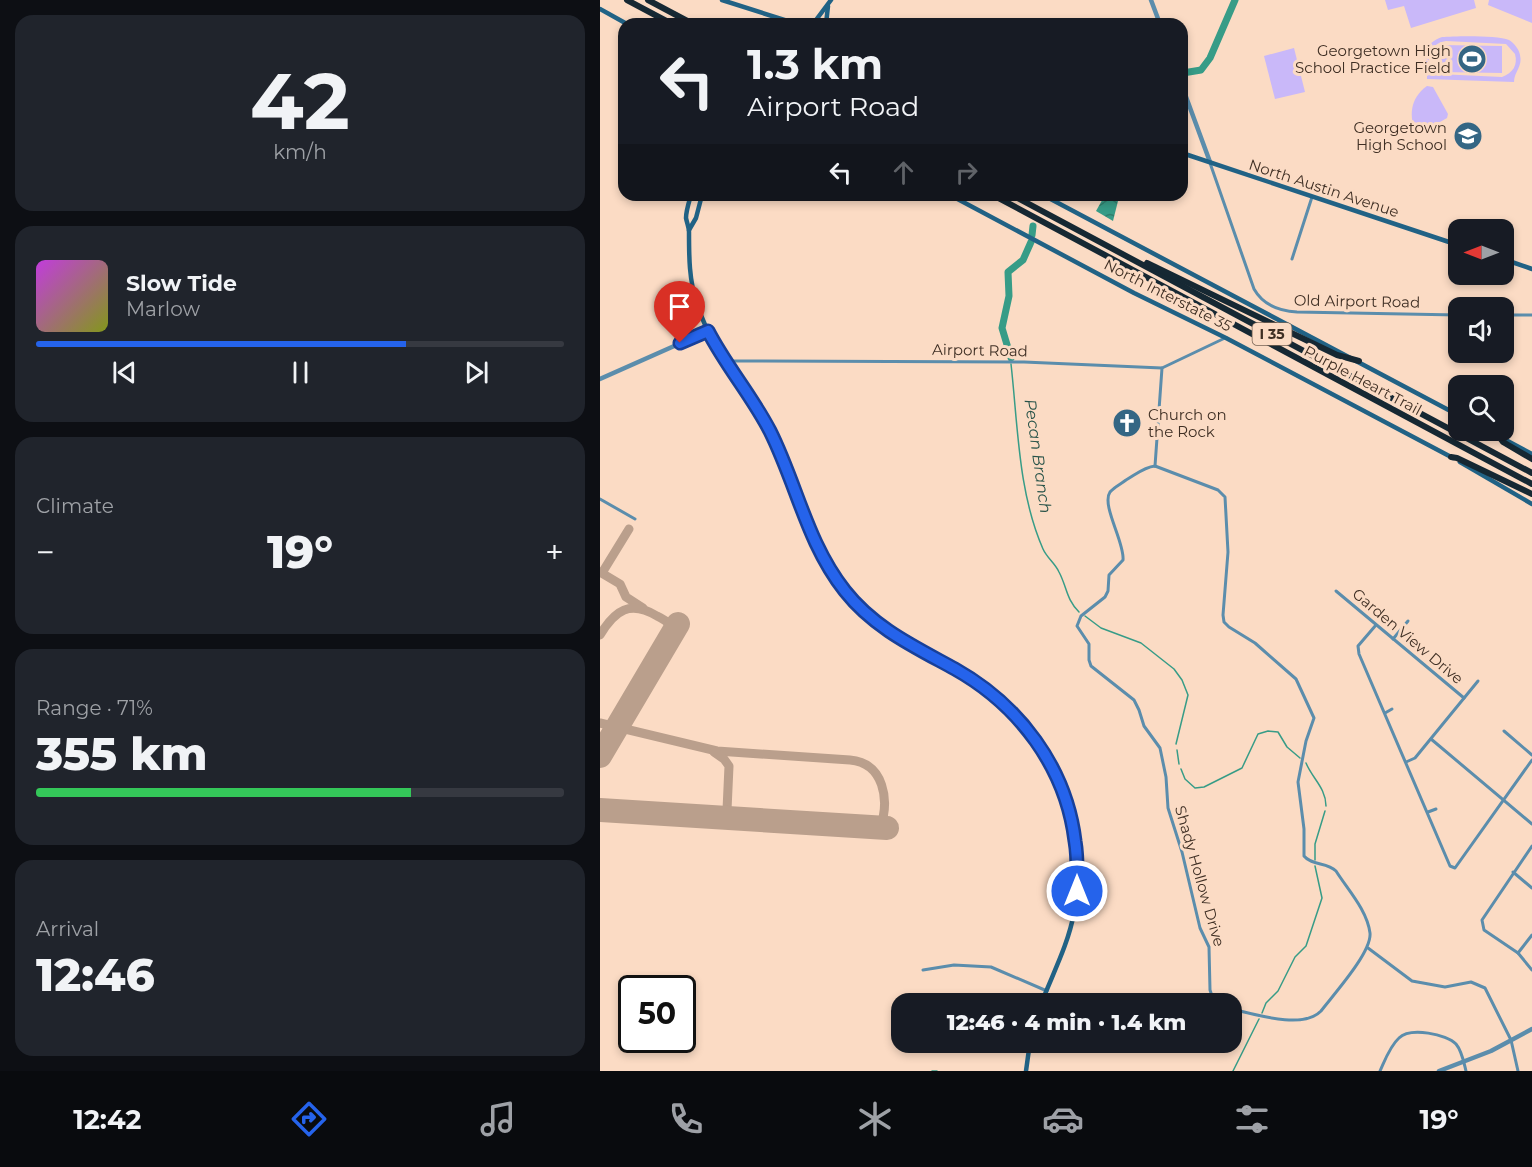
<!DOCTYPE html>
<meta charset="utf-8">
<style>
body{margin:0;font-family:Montserrat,sans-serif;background:#20242c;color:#f1f3f6;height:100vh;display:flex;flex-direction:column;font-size:22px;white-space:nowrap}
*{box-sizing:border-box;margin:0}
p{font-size:20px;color:#9ea1a6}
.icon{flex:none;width:33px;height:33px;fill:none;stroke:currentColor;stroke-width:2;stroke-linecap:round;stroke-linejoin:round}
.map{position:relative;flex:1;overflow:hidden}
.side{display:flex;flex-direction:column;gap:15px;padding:15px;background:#0d0f14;width:600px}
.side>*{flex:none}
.banner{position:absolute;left:18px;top:18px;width:570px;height:183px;border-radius:18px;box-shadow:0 3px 9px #0003;background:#171b24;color:#f1f3f6;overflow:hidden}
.needle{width:39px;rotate:270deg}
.controls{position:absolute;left:848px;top:219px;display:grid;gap:12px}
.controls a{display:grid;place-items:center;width:66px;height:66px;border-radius:12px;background:#171b24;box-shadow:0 3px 9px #0003;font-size:30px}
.speed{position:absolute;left:18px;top:975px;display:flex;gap:12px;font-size:30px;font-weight:700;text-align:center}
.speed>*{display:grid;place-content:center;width:78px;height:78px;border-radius:50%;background:#171b24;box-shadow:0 3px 9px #0003;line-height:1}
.speed .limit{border:3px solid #111;border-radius:9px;background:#fff;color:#111}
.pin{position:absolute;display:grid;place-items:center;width:51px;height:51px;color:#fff;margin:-62px -26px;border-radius:50% 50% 50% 0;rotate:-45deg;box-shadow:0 0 6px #0007}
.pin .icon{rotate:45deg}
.me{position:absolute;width:66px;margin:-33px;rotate:0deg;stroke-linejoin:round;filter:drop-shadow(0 0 4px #0008)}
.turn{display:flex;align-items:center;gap:21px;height:126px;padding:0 30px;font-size:27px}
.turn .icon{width:78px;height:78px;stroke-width:2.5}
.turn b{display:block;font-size:42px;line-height:51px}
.lanes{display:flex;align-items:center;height:57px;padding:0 30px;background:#0003;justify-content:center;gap:30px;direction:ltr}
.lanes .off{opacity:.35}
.big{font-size:45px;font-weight:800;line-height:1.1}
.side .tile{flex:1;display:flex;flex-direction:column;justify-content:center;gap:9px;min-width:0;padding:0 21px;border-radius:18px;background:#20242c}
.side .dial{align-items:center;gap:0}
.dial b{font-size:78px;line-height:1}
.song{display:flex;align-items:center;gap:18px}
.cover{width:72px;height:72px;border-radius:9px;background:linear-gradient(135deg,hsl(290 70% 55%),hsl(70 70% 35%))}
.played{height:6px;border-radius:3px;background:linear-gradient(90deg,#2563eb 70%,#363941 70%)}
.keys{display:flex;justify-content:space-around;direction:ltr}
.heat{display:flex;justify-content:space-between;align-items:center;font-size:33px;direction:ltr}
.charge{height:9px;border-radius:4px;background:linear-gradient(90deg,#34c759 71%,#363941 0)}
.trip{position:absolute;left:291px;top:993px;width:351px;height:60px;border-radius:18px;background:#171b24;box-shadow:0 3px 9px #0003;font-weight:800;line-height:60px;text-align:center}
.menu{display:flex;height:96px;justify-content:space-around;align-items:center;background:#090b0e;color:#9ea1a6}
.menu .icon{width:42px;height:42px}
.menu .selected{color:#2563eb}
.menu b{font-size:27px;color:#f1f3f6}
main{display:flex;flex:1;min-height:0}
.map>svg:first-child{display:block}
.grass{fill:#c9b8f9;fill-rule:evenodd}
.water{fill:url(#water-waves)}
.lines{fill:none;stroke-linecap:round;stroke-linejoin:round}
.stream{stroke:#379c87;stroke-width:1.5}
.river{stroke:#379c87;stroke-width:7}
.taxiway{stroke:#ba9f8c;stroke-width:9}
.runway{stroke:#ba9f8c;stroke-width:24}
.minor{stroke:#5b8dac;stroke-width:3}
.tertiary{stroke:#5b8dac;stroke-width:4.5}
.secondary{stroke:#216285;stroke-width:4.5}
.motorway{stroke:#162833;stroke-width:6}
.route-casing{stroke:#184099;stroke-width:15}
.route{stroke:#2563eb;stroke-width:10}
.labels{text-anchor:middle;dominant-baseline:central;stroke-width:6;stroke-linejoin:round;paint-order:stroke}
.shield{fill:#fbdbc4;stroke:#776354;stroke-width:1.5}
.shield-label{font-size:14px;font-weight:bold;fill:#3f2f24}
.poi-label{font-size:15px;fill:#3f2f24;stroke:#fbdbc4;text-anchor:end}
.street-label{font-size:15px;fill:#3f2f24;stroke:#fbdbc4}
.water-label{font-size:16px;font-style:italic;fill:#275248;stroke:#fbdbc4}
</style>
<main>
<section class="side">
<div class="tile dial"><b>42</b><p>km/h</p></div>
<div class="tile">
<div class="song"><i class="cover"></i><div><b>Slow Tide</b><p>Marlow</p></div></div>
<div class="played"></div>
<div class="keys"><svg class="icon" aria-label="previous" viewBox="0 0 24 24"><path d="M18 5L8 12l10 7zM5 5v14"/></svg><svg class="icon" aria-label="pause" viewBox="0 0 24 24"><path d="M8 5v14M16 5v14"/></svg><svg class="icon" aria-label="next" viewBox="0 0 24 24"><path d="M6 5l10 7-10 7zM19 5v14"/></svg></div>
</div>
<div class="tile"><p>Climate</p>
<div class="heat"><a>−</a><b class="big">19°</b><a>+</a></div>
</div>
<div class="tile"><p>Range · 71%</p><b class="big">355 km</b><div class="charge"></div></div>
<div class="tile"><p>Arrival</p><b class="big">12:46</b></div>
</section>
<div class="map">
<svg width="932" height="1071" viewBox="0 0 932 1071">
<defs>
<pattern id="water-waves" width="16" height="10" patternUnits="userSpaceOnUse" patternTransform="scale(1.5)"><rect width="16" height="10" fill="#379c87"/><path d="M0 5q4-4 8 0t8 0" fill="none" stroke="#30806e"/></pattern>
</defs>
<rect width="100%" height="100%" fill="#fbdbc4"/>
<!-- grass -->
<g class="grass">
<path d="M 785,0 L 874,0 L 876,8 L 811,28 L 804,6 L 788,10 Z"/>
<path d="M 889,0 L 932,0 L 932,23 L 888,5 Z"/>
<path d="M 842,37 C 855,36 898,35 909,40 C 914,43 919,49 920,55 C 923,66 914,72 914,82 L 827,79 L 827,75 L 830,74 C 819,60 824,43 842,37 ZM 846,41 L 906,44 L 915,54 C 918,65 913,73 902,77 L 838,74 C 823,64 827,44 846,41 Z"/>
<path d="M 842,45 L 902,46 L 902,73 L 841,72 Z"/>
<path d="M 694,48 L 705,92 L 675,99 L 664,56 Z"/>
<path d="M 827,86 L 833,87 L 848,114 L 847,118 L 817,135 C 808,117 810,98 827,86 Z"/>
</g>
<!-- water -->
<path class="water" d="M 505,195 L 519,197 L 513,221 L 496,211 Z"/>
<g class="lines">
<!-- stream -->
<g class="stream">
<path d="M 411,364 C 418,426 418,492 443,549 C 447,558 455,563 459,572 C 467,587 466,599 479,612"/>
<path d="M 485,616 L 501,628 L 541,643 L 574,669 L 582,680 L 588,695 L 576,744"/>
<path d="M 577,750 L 579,764"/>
<path d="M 706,763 C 712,778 726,788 726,806"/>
<path d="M 581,769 L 585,779 L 595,788 L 604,787 L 642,768 L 658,734 L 668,731 L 678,732 L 687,747 L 700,758"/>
<path d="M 715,860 L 715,844 L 725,811"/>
<path d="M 662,1013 L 666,1003 L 678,991 L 695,957 L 706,946 L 722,898 L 715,866"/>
<path d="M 332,1071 L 337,1071"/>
<path d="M 633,1071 L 659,1019"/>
</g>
<!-- river -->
<g class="river">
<path d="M 583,73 L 601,70 L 610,58 L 635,0"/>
<path d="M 432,235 L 433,226"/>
<path d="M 411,358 L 402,328 L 409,296 L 408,272 L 423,260 L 431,242"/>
</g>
<!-- taxiway -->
<g class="taxiway">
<path d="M 0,572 L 20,584 L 26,597 L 43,608"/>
<path d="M 2,573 L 29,529"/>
<path d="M 0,635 C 15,610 30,600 57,616 C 65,620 70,623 74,631"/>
<path d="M 0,723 L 117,751 L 250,760 C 284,763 290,800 280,828"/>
<path d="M 114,752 L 124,759 L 129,766 L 127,810 L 124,815 L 117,817"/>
<path d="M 127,810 L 130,816 L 138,819"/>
</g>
<!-- runway -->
<g class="runway">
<path d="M 0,756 L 78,624"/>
<path d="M 0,810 L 287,828"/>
</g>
<!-- minor -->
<g class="minor">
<path d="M 610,163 L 654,289 C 663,305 679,311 697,312 L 858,315"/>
<path d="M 692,259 L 712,197"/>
<path d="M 903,315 L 932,315"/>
<path d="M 127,361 L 424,362 L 562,368 L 625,338"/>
<path d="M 555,466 L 618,490 L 625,497 L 628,552 L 623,615 L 624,622 L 629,627 L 655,643 L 696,679 L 714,718 L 706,741 L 698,782 L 704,829 L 704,856 C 712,866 727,862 736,871 C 748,890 767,910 770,933 C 772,952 734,994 721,1011 C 703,1030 654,1014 632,1009"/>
<path d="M 555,466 C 544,467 535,475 526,480 C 521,484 514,487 510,492 C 501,505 525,543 523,560 L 509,575 L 508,591 L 505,597 L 481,616 L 477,626 L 489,644 L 489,660 L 491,666 L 534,700 L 539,710 L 544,726 L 560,748 L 566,777 L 568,808 L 582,852 L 600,928 L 609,947 L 610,990 L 613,999 L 618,1004"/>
<path d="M 555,466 L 562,368"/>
<path d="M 0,499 L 35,519"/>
<path d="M 736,591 L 864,698"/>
<path d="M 776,625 L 758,646 L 759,654 L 850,866 L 855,868 L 932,760"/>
<path d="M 793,639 L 808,621"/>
<path d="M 785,713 L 792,709"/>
<path d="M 904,731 L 932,755"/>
<path d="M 831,739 L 932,824"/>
<path d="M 806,762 L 815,758 L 878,681"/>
<path d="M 828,812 L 836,809"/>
<path d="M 932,846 L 882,920 L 884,930 L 918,953 L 932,970"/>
<path d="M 913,872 L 932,888"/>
<path d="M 768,948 L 812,981 L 845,987 L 871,982 L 885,988 L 911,1040 L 918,1071"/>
<path d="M 918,953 L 932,935"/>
<path d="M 323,970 L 354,965 L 391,967 L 447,991"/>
<path d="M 780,1071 C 785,1060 790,1046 799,1038 C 810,1027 847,1034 856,1044 C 862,1051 864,1063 866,1071"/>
</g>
<!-- tertiary -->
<g class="tertiary">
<path d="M 551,0 L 560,24"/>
<path d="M 582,86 L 610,162"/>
<path d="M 0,379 L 108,331"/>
<path d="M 839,1071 L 891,1051 L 932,1029"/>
</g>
<!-- secondary -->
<g class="secondary">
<path d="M 122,0 L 197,24"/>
<path d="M 0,9 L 27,24"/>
<path d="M 213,24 L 231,0"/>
<path d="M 226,24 L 228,6"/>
<path d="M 582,153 L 858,245"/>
<path d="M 91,195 C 89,202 86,211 86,218 C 87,223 89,228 89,232 C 89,257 89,280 97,304 C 111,349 146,387 169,429 C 204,493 206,556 263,611 C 297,643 339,657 377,682 C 451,732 490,826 474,913 C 468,945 453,973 441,1004"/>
<path d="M 350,195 L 534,293 L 626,338 L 853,458"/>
<path d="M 443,195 L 858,415"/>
<path d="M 89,230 L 96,218 L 102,195"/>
<path d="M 903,259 L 932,269"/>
<path d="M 887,430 L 932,454"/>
<path d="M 860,462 L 932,504"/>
<path d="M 426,1071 L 430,1042"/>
</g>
<!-- motorway -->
<g class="motorway">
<path d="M 27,0 L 72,24"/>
<path d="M 48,0 L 93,24"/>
<path d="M 393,195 L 932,484"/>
<path d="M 412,195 L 932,473"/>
<path d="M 547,263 L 737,355 L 759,361"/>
<path d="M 900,438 L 903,442 L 932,459"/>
<path d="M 851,457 L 857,458 L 932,494"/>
</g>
</g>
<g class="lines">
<!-- route casing -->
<g class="route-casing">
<path id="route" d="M 80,343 L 108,331 C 126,366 152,396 170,431 C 197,485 207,543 245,591 C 274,628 315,647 355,669 C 419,705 466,767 475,841 C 478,858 477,874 477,891"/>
</g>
<!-- route -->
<use href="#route" class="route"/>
</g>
<!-- icons -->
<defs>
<g id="stadium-disc" transform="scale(1.5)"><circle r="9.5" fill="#346684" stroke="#fbdbc4"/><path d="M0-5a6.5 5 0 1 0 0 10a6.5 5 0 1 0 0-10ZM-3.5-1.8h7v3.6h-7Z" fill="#fff"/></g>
<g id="school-disc" transform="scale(1.5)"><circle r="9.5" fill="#346684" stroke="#fbdbc4"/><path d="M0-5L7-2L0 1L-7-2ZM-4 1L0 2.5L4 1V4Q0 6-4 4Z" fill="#fff"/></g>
<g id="church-disc" transform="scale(1.5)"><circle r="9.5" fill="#346684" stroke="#fbdbc4"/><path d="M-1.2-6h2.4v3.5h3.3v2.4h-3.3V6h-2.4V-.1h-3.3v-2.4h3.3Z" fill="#fff"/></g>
</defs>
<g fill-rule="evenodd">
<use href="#stadium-disc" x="872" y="59"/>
<use href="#school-disc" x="868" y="136"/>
<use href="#church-disc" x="527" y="423"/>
</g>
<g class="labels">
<!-- shield labels -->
<rect class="shield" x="652.5" y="323" width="39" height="22" rx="4.5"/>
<g class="shield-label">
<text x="672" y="334">I 35</text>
</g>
<!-- poi labels -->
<g class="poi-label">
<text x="851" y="50">Georgetown High<tspan x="851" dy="17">School Practice Field</tspan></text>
<text x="847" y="127">Georgetown<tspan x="847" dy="17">High School</tspan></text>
<text x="548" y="414" text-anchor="start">Church on<tspan x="548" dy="17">the Rock</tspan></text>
</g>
<!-- street labels -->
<g class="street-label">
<text transform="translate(724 188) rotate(18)">North Austin Avenue</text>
<text transform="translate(568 295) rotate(27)">North Interstate 35</text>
<text transform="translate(757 301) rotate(1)">Old Airport Road</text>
<text transform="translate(380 350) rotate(1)">Airport Road</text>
<text transform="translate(763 380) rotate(28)">Purple Heart Trail</text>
<text transform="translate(808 636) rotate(40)">Garden View Drive</text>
<text transform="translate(600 876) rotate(74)">Shady Hollow Drive</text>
</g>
<!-- water labels -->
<g class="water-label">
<text transform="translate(438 456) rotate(82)">Pecan Branch</text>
</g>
</g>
</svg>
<div class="controls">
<a><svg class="needle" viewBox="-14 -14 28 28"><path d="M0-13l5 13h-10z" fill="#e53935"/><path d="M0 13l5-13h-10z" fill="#9ea1a6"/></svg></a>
<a><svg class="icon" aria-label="sound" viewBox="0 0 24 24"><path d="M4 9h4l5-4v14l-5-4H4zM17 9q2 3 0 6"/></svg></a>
<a><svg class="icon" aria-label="search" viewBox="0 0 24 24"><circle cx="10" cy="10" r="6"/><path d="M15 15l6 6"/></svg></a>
</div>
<div class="speed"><div class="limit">50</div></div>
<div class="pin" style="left:80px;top:343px;background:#d93025"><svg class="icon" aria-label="arrive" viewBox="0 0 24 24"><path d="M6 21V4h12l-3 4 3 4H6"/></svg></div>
<svg class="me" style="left:477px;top:891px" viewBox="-20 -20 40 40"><circle r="17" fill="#2563eb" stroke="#fff" stroke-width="3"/><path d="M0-11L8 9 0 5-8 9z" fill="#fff"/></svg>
<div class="trip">12:46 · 4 min · 1.4 km</div>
<div class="banner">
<div class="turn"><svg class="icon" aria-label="left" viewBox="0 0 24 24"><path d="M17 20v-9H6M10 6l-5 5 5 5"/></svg><div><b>1.3 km</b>Airport Road</div></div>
<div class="lanes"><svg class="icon" aria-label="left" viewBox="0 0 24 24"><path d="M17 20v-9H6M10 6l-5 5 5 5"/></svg><svg class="icon off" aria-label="ahead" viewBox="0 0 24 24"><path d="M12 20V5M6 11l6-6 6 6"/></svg><svg class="icon off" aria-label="right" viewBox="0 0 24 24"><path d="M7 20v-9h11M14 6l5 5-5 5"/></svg></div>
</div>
</div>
</main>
<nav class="menu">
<b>12:42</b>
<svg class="icon selected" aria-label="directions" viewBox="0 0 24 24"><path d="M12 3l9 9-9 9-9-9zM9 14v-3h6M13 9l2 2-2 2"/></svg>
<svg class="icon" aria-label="music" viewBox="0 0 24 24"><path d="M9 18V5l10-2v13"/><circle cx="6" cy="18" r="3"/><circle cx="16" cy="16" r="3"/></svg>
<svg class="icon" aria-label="phone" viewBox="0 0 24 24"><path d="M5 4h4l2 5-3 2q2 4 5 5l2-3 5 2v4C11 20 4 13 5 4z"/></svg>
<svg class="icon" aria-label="climate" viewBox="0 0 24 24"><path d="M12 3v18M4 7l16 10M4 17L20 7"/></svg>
<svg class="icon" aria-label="car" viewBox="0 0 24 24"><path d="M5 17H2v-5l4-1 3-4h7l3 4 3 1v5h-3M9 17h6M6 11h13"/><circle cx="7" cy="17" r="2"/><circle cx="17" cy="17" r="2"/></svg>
<svg class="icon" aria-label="filters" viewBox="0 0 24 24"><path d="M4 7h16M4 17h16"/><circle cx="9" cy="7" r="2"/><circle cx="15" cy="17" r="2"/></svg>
<b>19°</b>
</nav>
